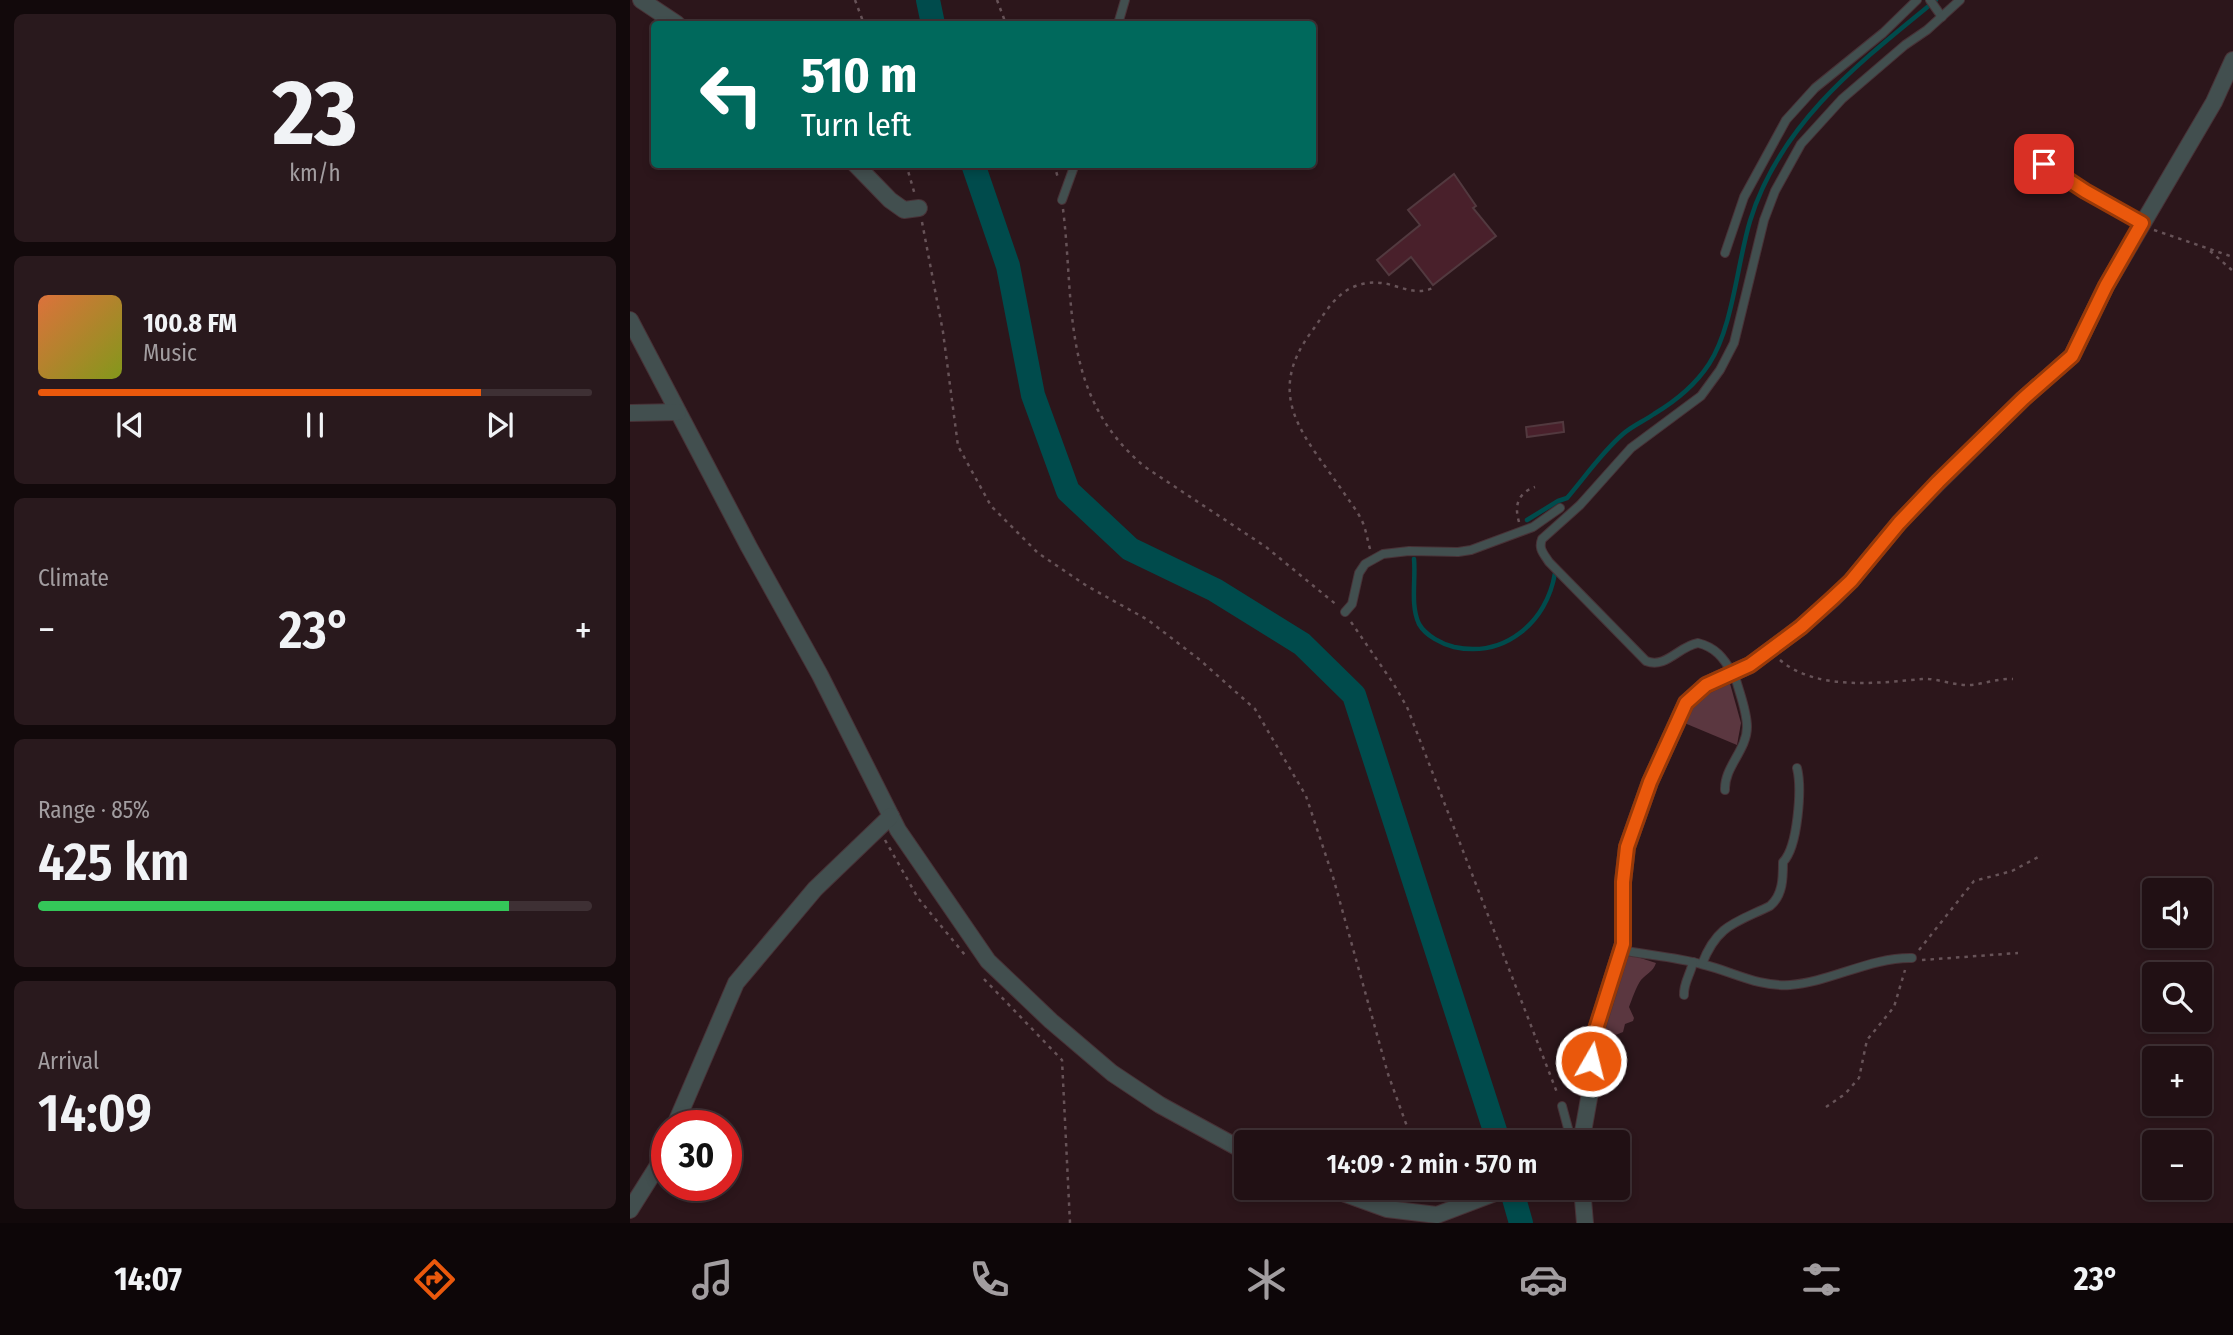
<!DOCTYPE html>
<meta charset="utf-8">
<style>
body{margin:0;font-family:"Fira Sans Condensed",sans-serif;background:#29191d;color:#f1f3f6;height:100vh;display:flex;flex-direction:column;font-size:26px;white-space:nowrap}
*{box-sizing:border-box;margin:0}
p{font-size:23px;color:#a29da0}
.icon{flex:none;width:38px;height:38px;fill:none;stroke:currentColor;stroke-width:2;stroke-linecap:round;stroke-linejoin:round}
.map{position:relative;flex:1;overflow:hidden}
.drawer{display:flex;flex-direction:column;gap:14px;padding:14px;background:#12090b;width:630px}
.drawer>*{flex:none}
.hud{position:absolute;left:21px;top:21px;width:665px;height:147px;border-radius:7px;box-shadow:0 4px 10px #0003,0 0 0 2px #3e3034;background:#00695c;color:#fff;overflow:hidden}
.fabs{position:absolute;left:1512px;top:878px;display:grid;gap:14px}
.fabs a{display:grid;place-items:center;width:70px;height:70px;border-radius:7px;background:#211014;box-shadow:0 4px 10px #0003,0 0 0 2px #3e3034;font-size:35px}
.speed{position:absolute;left:21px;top:1110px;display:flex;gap:14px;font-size:35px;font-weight:700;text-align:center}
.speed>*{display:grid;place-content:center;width:91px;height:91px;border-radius:50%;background:#211014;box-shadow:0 4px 10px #0003,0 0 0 2px #3e3034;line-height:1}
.speed .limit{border:10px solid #d22;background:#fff;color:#111}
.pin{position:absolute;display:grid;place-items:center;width:60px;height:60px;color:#fff;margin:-30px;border-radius:14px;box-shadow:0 4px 10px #0006}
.me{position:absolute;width:77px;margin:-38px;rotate:8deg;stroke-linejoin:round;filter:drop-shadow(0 0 5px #0008)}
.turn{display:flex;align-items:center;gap:24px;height:147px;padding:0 35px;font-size:32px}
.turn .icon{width:91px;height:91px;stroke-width:2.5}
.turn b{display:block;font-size:49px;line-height:60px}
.big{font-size:52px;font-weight:600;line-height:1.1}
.drawer .card{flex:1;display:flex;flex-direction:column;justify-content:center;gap:10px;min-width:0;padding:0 24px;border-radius:10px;background:#29191d}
.drawer .dial{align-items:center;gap:0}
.dial b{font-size:91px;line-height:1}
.song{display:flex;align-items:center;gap:21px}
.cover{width:84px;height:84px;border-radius:10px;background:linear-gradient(135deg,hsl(20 70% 55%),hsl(70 70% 35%))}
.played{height:7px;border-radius:4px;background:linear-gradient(90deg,#ea580c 80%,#3e3034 80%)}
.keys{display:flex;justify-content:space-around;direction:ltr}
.heat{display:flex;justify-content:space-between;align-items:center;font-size:38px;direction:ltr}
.charge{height:10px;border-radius:5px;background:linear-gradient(90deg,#34c759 85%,#3e3034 0)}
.trip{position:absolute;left:604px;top:1130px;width:396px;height:70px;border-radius:7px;background:#211014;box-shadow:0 4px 10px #0003,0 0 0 2px #3e3034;font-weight:600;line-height:70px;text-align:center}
.menu{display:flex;height:112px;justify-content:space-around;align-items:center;background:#0d0608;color:#a29da0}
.menu .icon{width:49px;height:49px}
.menu .selected{color:#ea580c}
.menu b{font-size:32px;color:#f1f3f6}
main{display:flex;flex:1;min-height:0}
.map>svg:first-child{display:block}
.green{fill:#5b3740}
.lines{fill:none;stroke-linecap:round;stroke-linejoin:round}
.stream{stroke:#004b4c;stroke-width:4.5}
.river{stroke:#004b4c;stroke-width:24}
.building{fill:#49202b;stroke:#52393f;stroke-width:2}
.lane-casing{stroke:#483237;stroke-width:10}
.street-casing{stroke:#483237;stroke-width:18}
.path{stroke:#675358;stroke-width:2.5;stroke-dasharray:3.5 5;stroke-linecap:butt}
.lane{stroke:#424f4f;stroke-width:8}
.street{stroke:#424f4f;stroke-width:16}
.route-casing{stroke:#983908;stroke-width:18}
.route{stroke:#ea580c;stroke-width:12}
</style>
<main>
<section class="drawer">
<div class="card dial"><b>23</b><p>km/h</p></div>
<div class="card">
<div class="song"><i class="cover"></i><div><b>100.8 FM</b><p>Music</p></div></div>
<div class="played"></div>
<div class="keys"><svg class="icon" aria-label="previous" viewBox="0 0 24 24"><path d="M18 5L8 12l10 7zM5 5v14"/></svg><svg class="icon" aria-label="pause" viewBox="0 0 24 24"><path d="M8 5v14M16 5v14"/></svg><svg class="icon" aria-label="next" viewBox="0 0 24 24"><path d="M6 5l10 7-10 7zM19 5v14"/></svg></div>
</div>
<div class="card"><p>Climate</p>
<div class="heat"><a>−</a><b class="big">23°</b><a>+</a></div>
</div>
<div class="card"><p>Range · 85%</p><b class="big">425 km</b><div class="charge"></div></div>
<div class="card"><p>Arrival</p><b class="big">14:09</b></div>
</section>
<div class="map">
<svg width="1603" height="1223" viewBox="0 0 1603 1223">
<rect width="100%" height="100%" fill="#2c161b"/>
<!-- green -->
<g class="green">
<path d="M 1099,680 L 1111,723 L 1107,745 L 1052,722 L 1070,696 Z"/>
<path d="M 998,954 L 1026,963 C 1023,972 1017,973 1011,980 C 1006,987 1002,999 999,1007 L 1004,1018 L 1003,1021 L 995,1024 L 993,1032 L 966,1043 Z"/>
</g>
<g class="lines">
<!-- stream -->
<g class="stream">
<path d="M 897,520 L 928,501 L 937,498 C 955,477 972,452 993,434 C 1002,426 1014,421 1024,414 C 1044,402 1066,384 1079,364 C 1103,327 1107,264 1120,221 C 1150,123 1230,62 1306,0"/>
<path d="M 784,559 C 786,579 780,605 789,624 C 796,636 812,644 824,647 C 875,658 917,622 925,573"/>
</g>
<!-- river -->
<g class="river">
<path d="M 298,0 L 303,24"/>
<path d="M 343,164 L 378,266 L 403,395 L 438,491 L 500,549 L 585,590 L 672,644 L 724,695 L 869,1143"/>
<path d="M 881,1188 L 891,1223"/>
</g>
</g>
<!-- building -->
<g class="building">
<path d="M 824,174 L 846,206 L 843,208 L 866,236 L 803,285 L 781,257 L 759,275 L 747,260 L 790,225 L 778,210 Z"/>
<path d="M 933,422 L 934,432 L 897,437 L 896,427 Z"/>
</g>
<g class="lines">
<!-- lane casing -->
<g class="lane-casing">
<g id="lane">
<path d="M 1300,0 L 1312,17"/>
<path d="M 488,24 L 495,0"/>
<path d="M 1414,164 L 1455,191 L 1512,223"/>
<path d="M 432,200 L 445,164"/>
<path d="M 1095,253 L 1114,197 L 1156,120 L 1185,88 L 1253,33 L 1287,0"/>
<path d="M 715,612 L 722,604 L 729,573 L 735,564 L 753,554 L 779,551 L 828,552 L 841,550 L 903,527 L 930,508"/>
<path d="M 1102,673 C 1094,658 1085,647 1068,643 C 1049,646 1036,669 1016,661 L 919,562 C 914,554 908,549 912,539 L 950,505 L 1001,448 L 1071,396 L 1090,370 L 1104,343 L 1134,220 L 1145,191 L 1171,144 L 1212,99 L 1275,45 L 1297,30 L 1330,0"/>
<path d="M 1095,790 C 1094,767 1117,750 1117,727 C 1117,709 1108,690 1104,672"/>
<path d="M 991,950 C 1017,955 1045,957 1071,964 C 1102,971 1127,987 1160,985 C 1200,982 1241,957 1282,958"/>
<path d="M 1072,964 C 1087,925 1105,923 1140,906 C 1153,895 1153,878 1153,862 C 1168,847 1172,788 1167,768"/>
<path d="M 1054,995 C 1053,984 1061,973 1063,962"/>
<path d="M 932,1106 L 942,1143"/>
</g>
</g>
<!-- street casing -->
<g class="street-casing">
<g id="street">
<path d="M 11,0 L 47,24"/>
<path d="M 225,164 L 260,200 L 274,210 L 289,208"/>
<path d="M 0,320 L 119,547 L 190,675 L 268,830 L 358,961 L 421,1021 L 482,1073 L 530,1105 L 616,1152"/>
<path d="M 0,413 L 48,412"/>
<path d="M 45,1125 L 106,983 L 185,889 L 261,816"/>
<path d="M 951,1143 L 961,1087 L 963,1040 L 993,944 L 993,882 L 997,847 L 1020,782 L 1056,703 L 1076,685 L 1120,665 L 1171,627 L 1204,598 L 1221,581 L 1269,523 L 1308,483 L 1393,399 L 1442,356 L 1476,286 L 1584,102 L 1603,60"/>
<path d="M 699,1188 L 757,1209 L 807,1215 L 878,1188"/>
<path d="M 952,1188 L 955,1223"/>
<path d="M 0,1210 L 27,1167 L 37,1145"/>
</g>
</g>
<!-- path -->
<g class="path">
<path d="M 225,0 L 234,24"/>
<path d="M 367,0 L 376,24"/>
<path d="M 276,164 L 285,195"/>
<path d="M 424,164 L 428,178"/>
<path d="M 433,209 C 445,306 430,396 515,467 L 636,547 L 708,606"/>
<path d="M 292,222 L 313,332 L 328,446 L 361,506 L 408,553 L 457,586 L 518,620 L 570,660 L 625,709 L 676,796 L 703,877 L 758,1074 L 783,1143"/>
<path d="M 1524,230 L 1603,257"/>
<path d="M 1580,251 L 1603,271"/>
<path d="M 889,522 C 884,505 888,493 905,487"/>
<path d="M 740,549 C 737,539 736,528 731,519 C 727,511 721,503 716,496 C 678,439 631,399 682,331 C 693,316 704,296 721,288 C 758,271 775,300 803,288"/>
<path d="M 721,622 L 763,683 L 777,707 L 928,1095"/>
<path d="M 1150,660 C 1186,691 1249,683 1292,679 C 1308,678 1324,686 1340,685 C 1355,684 1368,678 1383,679"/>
<path d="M 255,840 L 288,898 L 335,955"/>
<path d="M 1289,950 L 1344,881 L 1382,871 L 1412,855"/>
<path d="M 1292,960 L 1388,953"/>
<path d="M 354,979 L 432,1060 L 440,1223"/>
<path d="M 1196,1107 L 1215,1094 L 1229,1078 L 1237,1040 L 1264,1007 L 1275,970"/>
<path d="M 799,1188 L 802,1199"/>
</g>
<!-- lane -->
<use href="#lane" class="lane"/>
<!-- street -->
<use href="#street" class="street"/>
</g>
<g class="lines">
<!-- route casing -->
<g class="route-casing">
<path id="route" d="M 961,1061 L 966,1029 L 993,944 L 993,882 L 997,847 L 1020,782 L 1056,703 L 1076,685 L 1120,665 L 1171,627 L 1203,598 L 1221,581 L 1269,523 L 1308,482 L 1393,399 L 1442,356 L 1476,286 L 1512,223 L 1455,191 L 1414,164"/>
</g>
<!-- route -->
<use href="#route" class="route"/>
</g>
</svg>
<div class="fabs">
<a><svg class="icon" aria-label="sound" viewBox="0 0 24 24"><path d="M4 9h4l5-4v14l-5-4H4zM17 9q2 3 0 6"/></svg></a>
<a><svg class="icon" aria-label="search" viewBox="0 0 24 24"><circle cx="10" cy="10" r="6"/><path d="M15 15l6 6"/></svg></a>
<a>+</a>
<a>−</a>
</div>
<div class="speed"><div class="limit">30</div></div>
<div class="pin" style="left:1414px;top:164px;background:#d93025"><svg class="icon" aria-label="arrive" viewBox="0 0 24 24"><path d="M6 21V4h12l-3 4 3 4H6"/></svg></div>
<svg class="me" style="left:961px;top:1061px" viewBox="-20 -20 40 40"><circle r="17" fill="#ea580c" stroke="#fff" stroke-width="3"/><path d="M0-11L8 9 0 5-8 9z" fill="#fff"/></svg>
<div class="trip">14:09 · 2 min · 570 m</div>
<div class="hud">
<div class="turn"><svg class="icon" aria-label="left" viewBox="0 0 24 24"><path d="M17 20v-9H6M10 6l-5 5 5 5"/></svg><div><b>510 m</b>Turn left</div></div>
</div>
</div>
</main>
<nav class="menu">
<b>14:07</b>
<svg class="icon selected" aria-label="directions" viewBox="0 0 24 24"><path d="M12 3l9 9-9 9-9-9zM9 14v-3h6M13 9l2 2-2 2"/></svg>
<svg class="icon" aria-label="music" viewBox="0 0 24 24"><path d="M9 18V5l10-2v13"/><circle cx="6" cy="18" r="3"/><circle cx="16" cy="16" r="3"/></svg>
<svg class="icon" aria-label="phone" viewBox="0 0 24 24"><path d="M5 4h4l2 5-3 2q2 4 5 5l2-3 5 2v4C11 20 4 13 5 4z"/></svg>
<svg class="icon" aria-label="climate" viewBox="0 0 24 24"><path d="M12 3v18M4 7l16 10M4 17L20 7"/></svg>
<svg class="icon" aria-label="car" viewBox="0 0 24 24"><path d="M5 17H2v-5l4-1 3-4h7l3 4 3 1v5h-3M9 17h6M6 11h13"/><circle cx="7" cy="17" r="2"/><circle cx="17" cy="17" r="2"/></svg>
<svg class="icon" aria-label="filters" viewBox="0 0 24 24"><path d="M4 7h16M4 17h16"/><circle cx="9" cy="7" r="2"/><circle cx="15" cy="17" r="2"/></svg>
<b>23°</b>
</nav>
